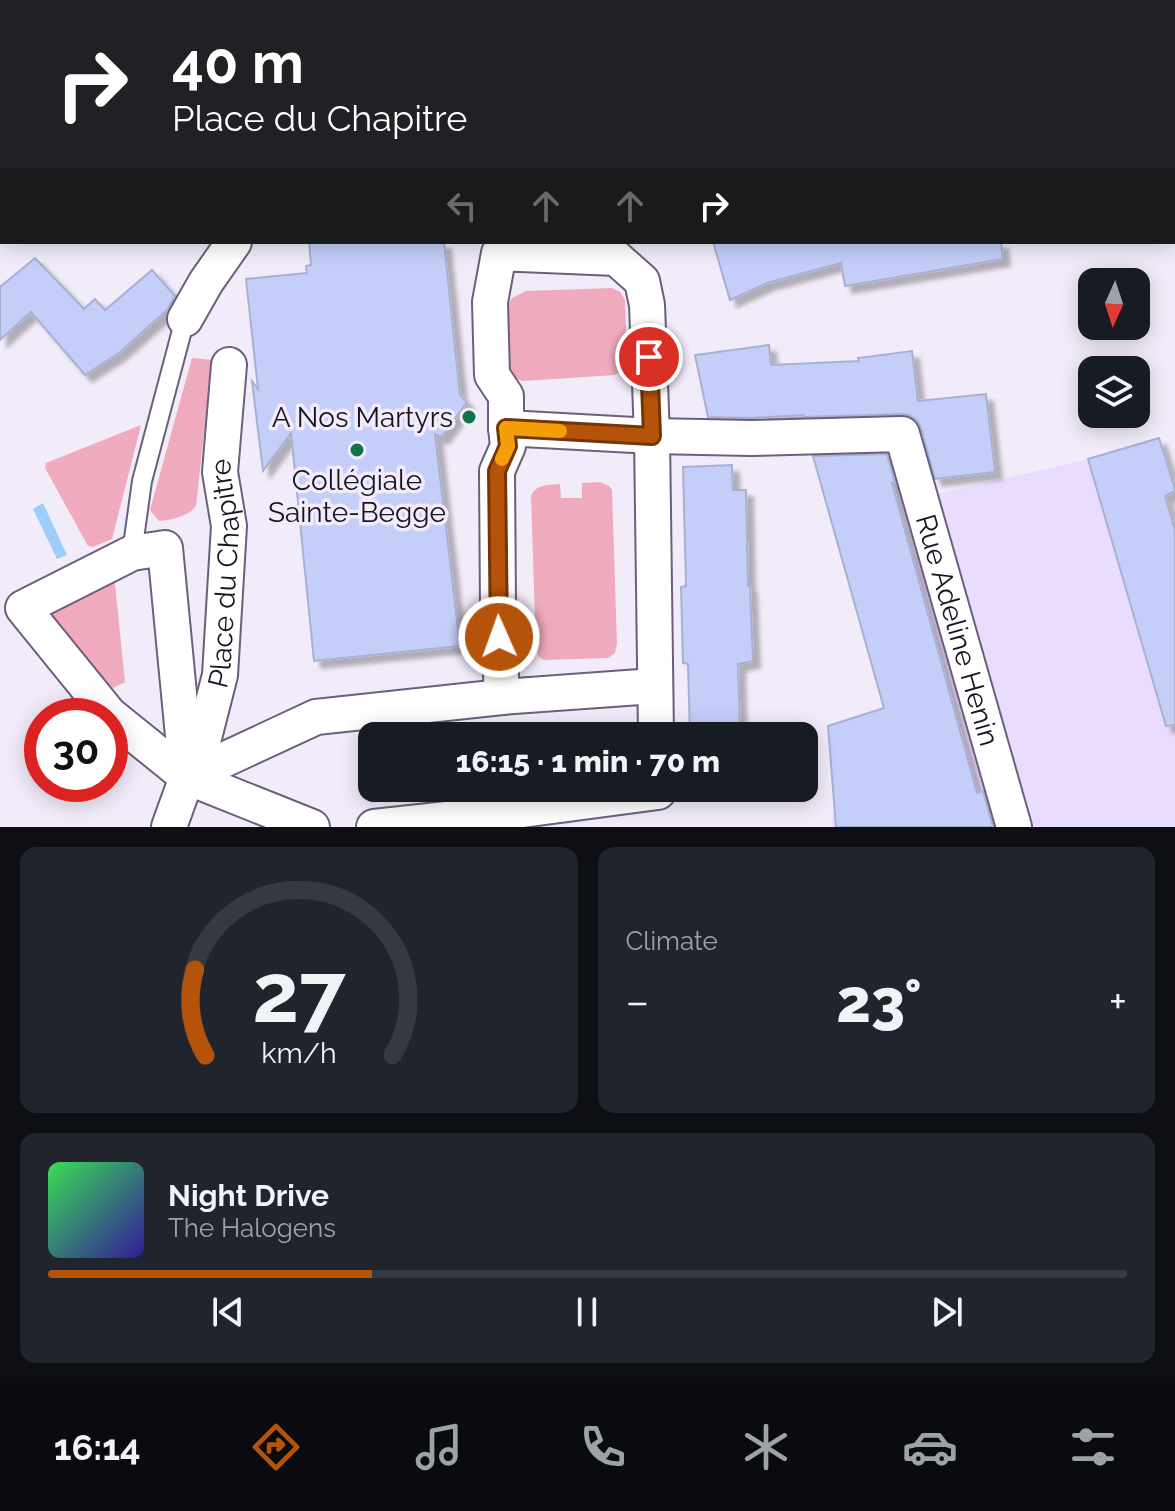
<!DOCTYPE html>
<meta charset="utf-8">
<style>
body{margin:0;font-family:Raleway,sans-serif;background:#20242c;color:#f1f3f6;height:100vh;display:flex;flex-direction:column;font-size:30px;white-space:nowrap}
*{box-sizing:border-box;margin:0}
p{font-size:26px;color:#9ea1a6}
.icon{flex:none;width:44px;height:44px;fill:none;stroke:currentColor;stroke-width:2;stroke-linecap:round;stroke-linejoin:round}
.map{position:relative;height:827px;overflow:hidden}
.panel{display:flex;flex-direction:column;gap:20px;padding:20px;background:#0d0f14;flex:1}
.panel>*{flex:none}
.banner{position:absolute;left:0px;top:0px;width:1176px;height:244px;box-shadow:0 4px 20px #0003;background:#202124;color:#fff;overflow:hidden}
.needle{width:52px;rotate:183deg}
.tools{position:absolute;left:1078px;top:268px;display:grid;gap:16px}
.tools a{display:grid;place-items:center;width:72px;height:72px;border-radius:16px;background:#171b24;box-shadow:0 4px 20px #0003;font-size:40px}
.speed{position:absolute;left:24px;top:698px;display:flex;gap:16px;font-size:40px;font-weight:700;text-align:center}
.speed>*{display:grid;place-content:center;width:104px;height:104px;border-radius:50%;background:#171b24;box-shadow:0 4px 20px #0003;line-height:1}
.speed .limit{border:12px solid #d22;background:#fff;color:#111}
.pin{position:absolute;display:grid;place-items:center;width:68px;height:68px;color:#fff;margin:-34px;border:4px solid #fff;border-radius:50%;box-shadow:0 2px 8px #0007}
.me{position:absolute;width:88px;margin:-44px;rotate:358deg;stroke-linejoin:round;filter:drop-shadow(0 0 6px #0008)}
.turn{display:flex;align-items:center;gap:28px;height:168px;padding:0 40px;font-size:36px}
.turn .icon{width:104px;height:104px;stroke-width:2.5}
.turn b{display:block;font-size:56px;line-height:68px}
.lanes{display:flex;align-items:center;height:76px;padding:0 40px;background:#0003;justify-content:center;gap:40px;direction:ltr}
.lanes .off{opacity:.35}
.big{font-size:60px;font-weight:800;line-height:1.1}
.panel .widget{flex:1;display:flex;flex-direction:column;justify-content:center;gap:12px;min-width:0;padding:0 28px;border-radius:16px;background:#20242c}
.panel .dial{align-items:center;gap:0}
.dial svg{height:208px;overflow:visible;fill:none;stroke:#363941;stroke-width:7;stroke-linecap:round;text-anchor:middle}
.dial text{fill:#f1f3f6;stroke:none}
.song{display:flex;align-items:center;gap:24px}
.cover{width:96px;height:96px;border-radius:12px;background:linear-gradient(135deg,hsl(130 70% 55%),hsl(250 70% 35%))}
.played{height:8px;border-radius:4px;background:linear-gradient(90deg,#b45309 30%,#363941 30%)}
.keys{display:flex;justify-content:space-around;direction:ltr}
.heat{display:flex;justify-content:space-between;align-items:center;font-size:44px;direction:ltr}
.panel .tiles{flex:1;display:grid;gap:20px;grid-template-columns:1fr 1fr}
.widget:last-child{grid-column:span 2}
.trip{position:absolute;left:358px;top:722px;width:460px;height:80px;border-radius:16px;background:#171b24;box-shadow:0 4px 20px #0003;font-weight:800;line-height:80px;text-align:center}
.tabs{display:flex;height:128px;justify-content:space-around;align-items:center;background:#090b0e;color:#9ea1a6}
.tabs .icon{width:56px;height:56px}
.tabs .current{color:#b45309}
.tabs b{font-size:36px;color:#f1f3f6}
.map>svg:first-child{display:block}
.built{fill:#eadcfe}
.green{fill:#f0aabd}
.water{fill:#9ccef9}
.building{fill:#c4cef9;stroke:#a8b0d2;stroke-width:2;filter:url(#shadow)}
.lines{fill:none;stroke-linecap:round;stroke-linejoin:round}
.service-casing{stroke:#6b5f7d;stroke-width:22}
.minor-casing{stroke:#6b5f7d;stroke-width:38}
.service{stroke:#fff;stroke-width:18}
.minor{stroke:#fff;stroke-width:34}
.route-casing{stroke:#753606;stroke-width:20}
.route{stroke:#b45309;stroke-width:14}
.slow{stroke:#f59e0b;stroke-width:14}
.poi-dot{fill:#107349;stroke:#f2ecfa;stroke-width:3}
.labels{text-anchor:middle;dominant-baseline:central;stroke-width:7;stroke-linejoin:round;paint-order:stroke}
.poi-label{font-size:28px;fill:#191420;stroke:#f2ecfa;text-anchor:end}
.street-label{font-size:28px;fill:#191420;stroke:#f2ecfa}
</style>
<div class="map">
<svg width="1175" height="827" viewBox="0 0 1175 827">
<defs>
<filter id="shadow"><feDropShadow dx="7" dy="7" stdDeviation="2" flood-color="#0004"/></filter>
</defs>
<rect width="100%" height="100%" fill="#f2ecfa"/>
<!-- built -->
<path class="built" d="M 1159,438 L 1175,489 L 1175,491 L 1165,496 L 1175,530 L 1175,827 L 833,827 L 832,820 L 834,803 L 828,726 L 884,708 L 884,454 L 933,495 L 1088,459 Z"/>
<!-- green -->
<g class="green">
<path d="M 612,288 L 620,292 L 625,300 L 627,363 L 623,370 L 615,375 L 523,381 L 513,378 L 509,371 L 507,306 L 512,298 L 526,291 Z"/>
<path d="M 192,358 L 212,360 L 196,506 C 189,516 172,520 159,521 L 150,510 Z"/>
<path d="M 141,425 L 112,539 L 93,547 L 88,546 L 45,468 L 46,463 Z"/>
<path d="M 600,482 L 609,486 L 612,490 L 617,644 L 615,653 L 608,658 L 544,660 L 539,657 L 536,651 L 531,496 C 536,484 548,485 560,484 L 561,498 L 582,498 L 582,483 Z"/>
<path d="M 112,579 L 115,584 L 125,682 L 111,689 L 106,687 L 39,609 Z"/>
</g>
<!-- water -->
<path class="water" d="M 43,503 L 67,555 L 57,559 L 33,509 Z"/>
<!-- building -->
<g class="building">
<path d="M 309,242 L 444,242 L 460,395 L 467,402 L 442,437 L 435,434 L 460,646 L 314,661 L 291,433 L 263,471 L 252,381 L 258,389 L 246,279 L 307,273 L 306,266 L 311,265 Z"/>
<path d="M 713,242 L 1001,242 L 1003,259 L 845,286 L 841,263 L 767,283 L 730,300 Z"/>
<path d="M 35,258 L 84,309 L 95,299 L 105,310 L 152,270 L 175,296 L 167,310 L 119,353 L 85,375 L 31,312 L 0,340 L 0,287 Z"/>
<path d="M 769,345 L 771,365 L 859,361 L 858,358 L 912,351 L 918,401 L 986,394 L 995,472 L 935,479 L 921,428 L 917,420 L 909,415 L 902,414 L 804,417 L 804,415 L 751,418 L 708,417 L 695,355 Z"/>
<path d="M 1159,438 L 1175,489 L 1175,491 L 1165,496 L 1175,530 L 1175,725 L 1166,726 L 1088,459 Z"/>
<path d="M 887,454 L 895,483 L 892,483 L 977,793 L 983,791 L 993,827 L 836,827 L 828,726 L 884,708 L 813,456 Z"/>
<path d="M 732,465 L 733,490 L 746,490 L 748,586 L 750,586 L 753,661 L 738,664 L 740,736 L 690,736 L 688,664 L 683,663 L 681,587 L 686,586 L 683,467 Z"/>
</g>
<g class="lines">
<!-- service casing -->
<g class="service-casing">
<path id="service" d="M 132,553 L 142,481 L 185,319"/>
</g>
<!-- minor casing -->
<g class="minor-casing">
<g id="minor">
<path d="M 410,0 L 410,2"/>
<path d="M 1174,91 L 1175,91"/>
<path d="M 616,258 L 499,253 L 490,302 L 492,375 L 506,396 L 506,428 L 508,446 L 497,471 L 498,607 L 502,697 L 654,686"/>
<path d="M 616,258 L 642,281 L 647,305 L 652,436 L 656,736"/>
<path d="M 185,319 L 206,282 L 234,242"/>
<path id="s1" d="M 506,428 L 652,436 L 751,438 L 902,434 L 1014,827"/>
<path d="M 165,548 L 187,777 L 109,714 L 23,608 L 132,553 Z"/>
<path d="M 187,777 L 316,717 L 502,697"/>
<path d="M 187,777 L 312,827"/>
<path id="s2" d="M 169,827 L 187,777 L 197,765 L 220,675 L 229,526 L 220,472 L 229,365"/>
<path d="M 374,827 L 484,815 L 658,792 L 658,788"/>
</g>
</g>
<!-- service -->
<use href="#service" class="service"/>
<!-- minor -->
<use href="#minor" class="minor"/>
</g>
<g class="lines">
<!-- route casing -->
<g class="route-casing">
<path id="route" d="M 499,637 L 497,471 L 508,446 L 506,428 L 652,436 L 649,357"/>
</g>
<!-- route -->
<use href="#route" class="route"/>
<!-- slow -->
<path class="slow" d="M 502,459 L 508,446 L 506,428 L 560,431"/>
</g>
<!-- markers -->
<g class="poi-dot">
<circle cx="469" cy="417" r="8"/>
<circle cx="357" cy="450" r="8"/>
</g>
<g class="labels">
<!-- poi labels -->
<g class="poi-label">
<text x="453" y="417">A Nos Martyrs</text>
<text x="357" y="480" text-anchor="middle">Collégiale<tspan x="357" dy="32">Sainte-Begge</tspan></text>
</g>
<!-- street labels -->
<g class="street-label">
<text stroke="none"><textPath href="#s2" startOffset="264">Place du Chapitre</textPath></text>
<text stroke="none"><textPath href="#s1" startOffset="600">Rue Adeline Henin</textPath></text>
</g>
</g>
</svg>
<div class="tools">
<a><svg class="needle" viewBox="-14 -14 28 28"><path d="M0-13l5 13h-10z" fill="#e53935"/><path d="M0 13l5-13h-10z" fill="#9ea1a6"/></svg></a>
<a><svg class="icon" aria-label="layers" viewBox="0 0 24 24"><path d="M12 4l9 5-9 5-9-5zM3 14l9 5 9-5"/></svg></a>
</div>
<div class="speed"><div class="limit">30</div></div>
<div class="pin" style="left:649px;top:357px;background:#d93025"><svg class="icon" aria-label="arrive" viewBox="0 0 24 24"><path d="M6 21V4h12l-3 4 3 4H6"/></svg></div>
<svg class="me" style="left:499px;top:637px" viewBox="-20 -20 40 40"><circle r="17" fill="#b45309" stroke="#fff" stroke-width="3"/><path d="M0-11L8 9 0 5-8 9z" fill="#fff"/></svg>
<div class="trip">16:15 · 1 min · 70 m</div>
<div class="banner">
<div class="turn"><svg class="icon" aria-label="right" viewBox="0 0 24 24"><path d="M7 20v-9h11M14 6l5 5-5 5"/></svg><div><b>40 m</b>Place du Chapitre</div></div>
<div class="lanes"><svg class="icon off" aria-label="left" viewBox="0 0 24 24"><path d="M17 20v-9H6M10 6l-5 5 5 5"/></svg><svg class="icon off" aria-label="ahead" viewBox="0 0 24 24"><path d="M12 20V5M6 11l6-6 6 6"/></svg><svg class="icon off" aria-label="ahead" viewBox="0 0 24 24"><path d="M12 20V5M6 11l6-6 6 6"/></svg><svg class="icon" aria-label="right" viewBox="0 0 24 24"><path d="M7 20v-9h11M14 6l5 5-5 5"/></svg></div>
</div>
</div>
<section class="panel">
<div class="tiles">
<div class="widget dial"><svg viewBox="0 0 100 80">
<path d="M14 69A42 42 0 1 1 86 69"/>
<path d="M14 69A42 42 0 0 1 10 36" stroke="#b45309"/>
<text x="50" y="56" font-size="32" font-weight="700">27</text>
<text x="50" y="72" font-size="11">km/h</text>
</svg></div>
<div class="widget"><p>Climate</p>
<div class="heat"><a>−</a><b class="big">23°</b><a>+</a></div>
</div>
<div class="widget">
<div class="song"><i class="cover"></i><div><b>Night Drive</b><p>The Halogens</p></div></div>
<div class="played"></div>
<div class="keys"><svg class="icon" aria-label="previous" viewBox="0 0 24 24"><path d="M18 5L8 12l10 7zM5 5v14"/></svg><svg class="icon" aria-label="pause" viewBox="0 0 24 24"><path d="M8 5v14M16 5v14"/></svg><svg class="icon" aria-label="next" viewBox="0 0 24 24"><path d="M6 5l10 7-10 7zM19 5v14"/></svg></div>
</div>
</div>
</section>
<nav class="tabs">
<b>16:14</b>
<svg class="icon current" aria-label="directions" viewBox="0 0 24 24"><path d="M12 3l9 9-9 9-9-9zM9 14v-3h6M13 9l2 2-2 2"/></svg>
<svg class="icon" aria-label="music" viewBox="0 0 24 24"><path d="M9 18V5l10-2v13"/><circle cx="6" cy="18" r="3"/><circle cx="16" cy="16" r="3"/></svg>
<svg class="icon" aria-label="phone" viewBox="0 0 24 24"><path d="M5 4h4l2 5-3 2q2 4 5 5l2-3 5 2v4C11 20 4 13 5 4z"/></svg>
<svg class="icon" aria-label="climate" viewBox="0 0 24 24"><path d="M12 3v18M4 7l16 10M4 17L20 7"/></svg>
<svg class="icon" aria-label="car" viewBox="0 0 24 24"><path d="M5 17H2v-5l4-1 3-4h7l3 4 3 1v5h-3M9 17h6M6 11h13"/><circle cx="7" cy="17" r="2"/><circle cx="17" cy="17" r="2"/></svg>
<svg class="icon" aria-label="filters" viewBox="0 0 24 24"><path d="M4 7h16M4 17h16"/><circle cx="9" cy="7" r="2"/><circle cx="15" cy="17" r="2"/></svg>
</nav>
